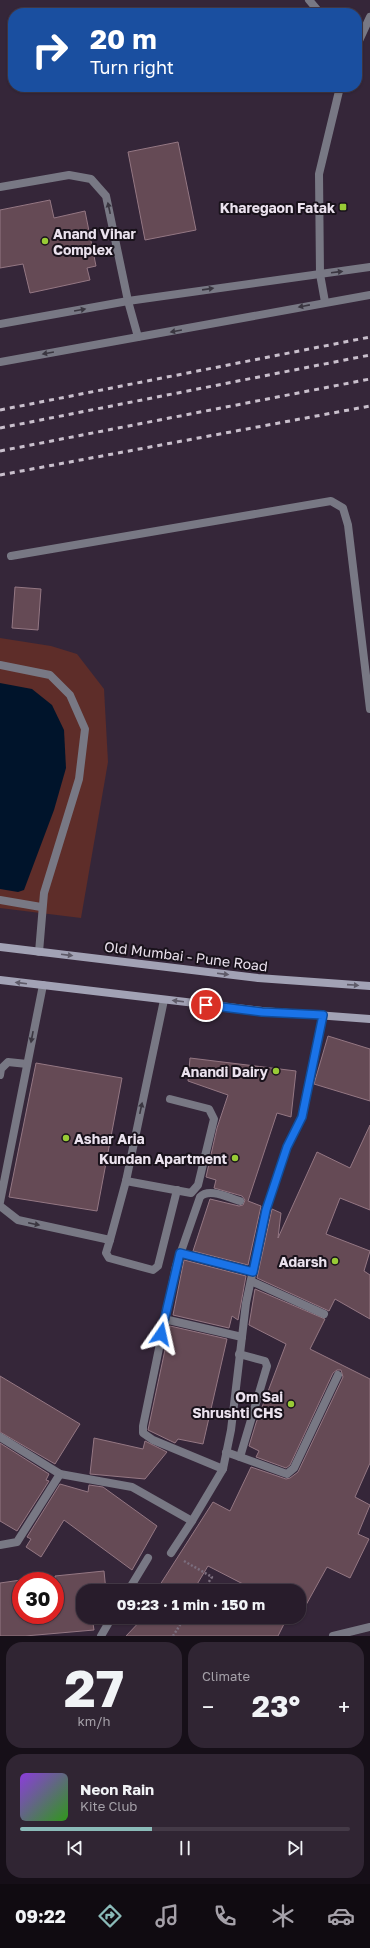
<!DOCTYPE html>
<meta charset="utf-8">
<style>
body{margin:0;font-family:"Golos Text",sans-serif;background:#302533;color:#f1f3f6;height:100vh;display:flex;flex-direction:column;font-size:15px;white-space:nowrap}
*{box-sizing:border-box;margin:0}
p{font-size:13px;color:#a5a1a9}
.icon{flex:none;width:22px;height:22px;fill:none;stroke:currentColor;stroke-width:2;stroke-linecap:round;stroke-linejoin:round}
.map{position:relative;height:1636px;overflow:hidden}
.side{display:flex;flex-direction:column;gap:6px;padding:6px;background:#160f18;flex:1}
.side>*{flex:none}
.guide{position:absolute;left:8px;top:8px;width:354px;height:84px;border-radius:16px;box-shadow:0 1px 3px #0004,0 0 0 1px #443a47;background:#1a4fa0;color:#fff;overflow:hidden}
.speed{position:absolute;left:12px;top:1572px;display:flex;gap:8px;font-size:20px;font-weight:700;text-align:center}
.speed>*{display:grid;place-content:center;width:52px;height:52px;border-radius:50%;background:#281c2b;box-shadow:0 1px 3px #0004,0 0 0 1px #443a47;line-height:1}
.speed .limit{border:6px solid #d22;background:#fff;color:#111}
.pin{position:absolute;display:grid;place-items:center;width:34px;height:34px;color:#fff;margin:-17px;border:2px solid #fff;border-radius:50%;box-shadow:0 1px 4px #0007}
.me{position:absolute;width:44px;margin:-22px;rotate:11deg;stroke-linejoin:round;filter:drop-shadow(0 0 3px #0008)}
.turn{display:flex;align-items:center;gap:14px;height:84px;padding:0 16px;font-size:18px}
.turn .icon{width:52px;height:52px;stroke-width:2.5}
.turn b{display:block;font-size:28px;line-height:34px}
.big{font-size:30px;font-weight:700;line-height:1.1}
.side .card{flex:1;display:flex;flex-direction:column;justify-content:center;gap:6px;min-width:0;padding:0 14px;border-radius:16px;background:#302533}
.side .dial{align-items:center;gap:0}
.dial b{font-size:52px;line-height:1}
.song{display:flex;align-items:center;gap:12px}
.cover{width:48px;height:48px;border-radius:6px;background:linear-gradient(135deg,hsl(270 70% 55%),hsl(110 70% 35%))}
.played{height:4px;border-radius:2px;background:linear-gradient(90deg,#8bbbb9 40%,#443a47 40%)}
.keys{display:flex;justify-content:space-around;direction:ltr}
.heat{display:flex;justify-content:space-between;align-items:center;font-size:22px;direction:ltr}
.side .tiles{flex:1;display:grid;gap:6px;grid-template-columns:1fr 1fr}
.card:last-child{grid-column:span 2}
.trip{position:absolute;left:76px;top:1584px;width:230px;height:40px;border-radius:16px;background:#281c2b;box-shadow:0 1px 3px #0004,0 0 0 1px #443a47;font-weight:700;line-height:40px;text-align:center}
.dock{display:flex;height:64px;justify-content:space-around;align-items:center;background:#100b11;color:#a5a1a9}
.dock .icon{width:28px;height:28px}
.dock .on{color:#8bbbb9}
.dock b{font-size:18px;color:#f1f3f6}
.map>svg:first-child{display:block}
.green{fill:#5e2d29}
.water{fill:#00142b}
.building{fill:#654a55;stroke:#947783}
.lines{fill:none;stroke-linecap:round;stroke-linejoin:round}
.path{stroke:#7b6e7e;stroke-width:2.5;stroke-dasharray:2 2;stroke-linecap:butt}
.pedestrian{stroke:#787884;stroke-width:8}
.minor{stroke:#787884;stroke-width:8}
.secondary{stroke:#a2a2b5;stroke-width:8}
.rail{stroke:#c9bfcc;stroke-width:3;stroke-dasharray:5 5;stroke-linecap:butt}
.oneway{fill:#3a3640}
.oneway2{fill:#5e5a68}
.route-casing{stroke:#114b97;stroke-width:10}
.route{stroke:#1a73e8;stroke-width:7}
.poi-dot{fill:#98cb36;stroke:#19121b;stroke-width:1.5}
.labels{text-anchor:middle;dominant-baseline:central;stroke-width:4;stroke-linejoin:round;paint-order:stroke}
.poi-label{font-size:14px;font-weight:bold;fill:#ebe2ee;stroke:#19121b;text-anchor:end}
.street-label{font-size:14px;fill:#ebe2ee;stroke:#19121b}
</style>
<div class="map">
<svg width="370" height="1636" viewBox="0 0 370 1636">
<rect width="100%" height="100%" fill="#352639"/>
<!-- green -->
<path class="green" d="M 0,638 L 51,646 L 77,654 L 104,689 L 108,762 L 81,918 L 0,908 Z"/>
<!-- water -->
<path class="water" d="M 0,683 L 32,689 L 52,705 L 64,730 L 66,768 L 54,810 L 24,890 L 18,892 L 0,889 Z"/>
<!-- building -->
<g class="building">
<path d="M 178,142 L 196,230 L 145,240 L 128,152 Z"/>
<path d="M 50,200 L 54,218 L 85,211 L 96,266 L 87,268 L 90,280 L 30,293 L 23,264 L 0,268 L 0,210 Z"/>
<path d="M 15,587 L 41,589 L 38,630 L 12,628 Z"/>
<path d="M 328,1036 L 370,1049 L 370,1101 L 314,1084 Z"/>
<path d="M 190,1058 L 296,1071 L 291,1117 L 277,1113 L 248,1201 L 261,1206 L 248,1265 L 193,1251 L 210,1199 L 239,1206 L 243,1205 L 245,1200 L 242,1196 L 214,1188 L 216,1180 L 206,1177 L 217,1128 L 228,1095 L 188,1081 Z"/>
<path d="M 36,1063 L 122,1078 L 97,1211 L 9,1197 Z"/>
<path d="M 370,1125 L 370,1210 L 340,1198 L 326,1234 L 370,1251 L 364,1271 L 370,1275 L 370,1319 L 335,1299 L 329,1311 L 257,1278 L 272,1209 L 281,1213 L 278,1238 L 317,1152 L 350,1168 Z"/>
<path d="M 184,1260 L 246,1276 L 238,1320 L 232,1316 L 229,1328 L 173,1315 Z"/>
<path d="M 255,1289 L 325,1319 L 310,1349 L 370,1379 L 370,1463 L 355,1497 L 370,1505 L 358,1534 L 369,1539 L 350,1578 L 327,1567 L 296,1623 L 287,1618 L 278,1636 L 126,1636 L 144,1617 L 299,1617 L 299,1591 L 239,1591 L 243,1584 L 208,1566 L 193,1591 L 156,1591 L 213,1502 L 230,1511 L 251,1467 L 286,1479 L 290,1478 L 298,1472 L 343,1377 L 341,1370 L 337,1370 L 333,1373 L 290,1465 L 286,1468 L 256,1457 L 259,1451 L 249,1446 L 256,1423 L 286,1344 L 249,1325 Z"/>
<path d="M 170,1326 L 227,1339 L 203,1444 L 178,1439 L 175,1443 L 148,1430 Z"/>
<path d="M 0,1376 L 80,1424 L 55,1464 L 0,1432 Z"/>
<path d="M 94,1438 L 143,1449 L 145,1441 L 167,1452 L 145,1479 L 90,1474 Z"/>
<path d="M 0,1443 L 49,1474 L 46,1480 L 49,1481 L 17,1531 L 0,1521 Z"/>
<path d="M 60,1484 L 88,1492 L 89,1485 L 103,1487 L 157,1526 L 132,1570 L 64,1520 L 41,1557 L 26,1547 L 31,1539 L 27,1537 Z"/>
<path d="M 104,1571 L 106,1591 L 83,1591 L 83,1617 L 92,1617 L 94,1630 L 25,1636 L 0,1636 L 0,1583 L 21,1580 L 21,1615 L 55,1615 L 55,1576 Z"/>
</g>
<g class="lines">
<!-- path -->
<g class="path">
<path d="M 184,1561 L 212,1577 L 203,1591"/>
<path d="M 173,1636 L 185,1617"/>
</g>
<!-- pedestrian -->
<g class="pedestrian">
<path d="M 0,665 L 50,675 L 70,695 L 85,729 L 79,779 L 44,893 L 39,952"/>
<path d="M 0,900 L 41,907"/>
</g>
<!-- minor -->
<g class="minor">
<path d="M 309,0 L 320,13"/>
<path d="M 357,45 L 370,17"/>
<path d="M 0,187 L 69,175 L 91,179 L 106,196 L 128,301 L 138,337"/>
<path d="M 325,302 L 320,274 L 319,174 L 340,87"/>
<path d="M 0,324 L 128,301 L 370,267"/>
<path d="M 0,362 L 370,295"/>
<path d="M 11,556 L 331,501 L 343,508 L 348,525 L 370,709"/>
<path d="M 0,1075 L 1,1069 L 8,1062 L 27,1064"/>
<path d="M 126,1181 L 191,1193 L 198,1185 L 214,1119 L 209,1109 L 170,1099"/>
<path d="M 0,1202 L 43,985"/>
<path d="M 0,1206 L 18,1220 L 110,1240 L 126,1181 L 164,1000"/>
<path d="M 110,1240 L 106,1253 L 109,1258 L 153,1270 L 158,1266 L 177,1190"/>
<path d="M 180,1253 L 253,1272"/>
<path d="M 251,1281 L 324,1314"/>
<path d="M 164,1319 L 242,1337"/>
<path d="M 239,1354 L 265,1361 L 267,1366 L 240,1457"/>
<path d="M 0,1437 L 60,1474 L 132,1487 L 192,1521 L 223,1469 L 231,1430 L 246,1303 L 266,1209 L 287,1147 L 302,1117 L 323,1015"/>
<path d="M 226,1452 L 287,1474 L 294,1468 L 338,1375"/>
<path d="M 223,1469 L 153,1440 L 143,1433 L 143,1426 L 176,1266 L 200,1197 C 209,1187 229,1198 240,1201"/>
<path d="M 0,1545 L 17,1542 L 60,1474"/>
<path d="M 171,1553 L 192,1521"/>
<path d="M 128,1591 L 148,1558"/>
<path d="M 101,1636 L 112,1617"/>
<path d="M 333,1636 L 370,1627"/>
</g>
<!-- secondary -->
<g class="secondary">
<path d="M 0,947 L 258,978 L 370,986"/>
<path d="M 0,980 L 262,1011 L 370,1019"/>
</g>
<!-- rail -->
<g class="rail">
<path d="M 0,410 L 370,337"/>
<path d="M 0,428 L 370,355"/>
<path d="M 0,451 L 370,379"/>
<path d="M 0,475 L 370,406"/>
</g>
</g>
<!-- one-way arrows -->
<defs><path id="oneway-solid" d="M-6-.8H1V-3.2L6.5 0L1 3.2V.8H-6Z"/></defs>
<g class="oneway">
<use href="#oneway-solid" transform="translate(109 208) rotate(-102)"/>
<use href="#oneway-solid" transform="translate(337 272) rotate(-7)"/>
<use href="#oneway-solid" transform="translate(208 289) rotate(-8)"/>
<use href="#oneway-solid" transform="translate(304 306) rotate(169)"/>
<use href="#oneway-solid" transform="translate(80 310) rotate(-10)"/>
<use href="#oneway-solid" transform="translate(176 331) rotate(170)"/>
<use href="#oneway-solid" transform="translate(48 353) rotate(170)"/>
<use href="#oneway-solid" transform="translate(32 1037) rotate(101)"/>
<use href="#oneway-solid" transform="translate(141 1108) rotate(-78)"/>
<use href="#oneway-solid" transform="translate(34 1224) rotate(12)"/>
</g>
<g class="oneway2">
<use href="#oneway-solid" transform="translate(67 955) rotate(7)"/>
<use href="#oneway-solid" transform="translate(223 974) rotate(7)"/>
<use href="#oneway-solid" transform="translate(21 983) rotate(-173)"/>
<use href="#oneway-solid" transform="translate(353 985) rotate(4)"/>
<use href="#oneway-solid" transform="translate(178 1001) rotate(-173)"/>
</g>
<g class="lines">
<!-- route casing -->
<g class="route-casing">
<path id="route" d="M 161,1334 L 180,1253 L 253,1272 L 266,1210 L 287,1147 L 302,1117 L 323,1015 L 262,1012 L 206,1005"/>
</g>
<!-- route -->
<use href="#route" class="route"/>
</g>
<!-- markers -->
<g class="poi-dot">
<rect x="339" y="203" width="8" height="8" rx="2"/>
<circle cx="45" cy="241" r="4"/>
<circle cx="276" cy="1071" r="4"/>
<circle cx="66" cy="1138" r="4"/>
<circle cx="235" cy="1158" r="4"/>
<circle cx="335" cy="1261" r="4"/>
<circle cx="291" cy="1404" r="4"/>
</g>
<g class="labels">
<!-- poi labels -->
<g class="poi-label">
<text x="335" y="207">Kharegaon Fatak</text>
<text x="53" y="233" text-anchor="start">Anand Vihar<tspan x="53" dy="16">Complex</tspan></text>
<text x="268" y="1071">Anandi Dairy</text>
<text x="74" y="1138" text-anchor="start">Ashar Aria</text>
<text x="227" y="1158">Kundan Apartment</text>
<text x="327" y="1261">Adarsh</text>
<text x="283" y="1396">Om Sai<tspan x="283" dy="16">Shrushti CHS</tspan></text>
</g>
<!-- street labels -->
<g class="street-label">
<text transform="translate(186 956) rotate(7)">Old Mumbai - Pune Road</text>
</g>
</g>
</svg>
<div class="speed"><div class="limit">30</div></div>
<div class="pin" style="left:206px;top:1005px;background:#d93025"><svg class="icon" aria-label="arrive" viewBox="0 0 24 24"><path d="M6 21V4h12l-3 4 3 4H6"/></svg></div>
<svg class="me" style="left:161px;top:1334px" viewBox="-20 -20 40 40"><path d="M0-17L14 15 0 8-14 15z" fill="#1a73e8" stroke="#fff" stroke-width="4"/></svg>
<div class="trip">09:23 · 1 min · 150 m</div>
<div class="guide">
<div class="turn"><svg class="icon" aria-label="right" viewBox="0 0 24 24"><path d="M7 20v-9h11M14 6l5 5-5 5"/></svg><div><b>20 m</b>Turn right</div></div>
</div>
</div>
<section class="side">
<div class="tiles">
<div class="card dial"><b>27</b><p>km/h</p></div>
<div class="card"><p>Climate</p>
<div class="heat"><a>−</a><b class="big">23°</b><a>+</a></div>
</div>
<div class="card">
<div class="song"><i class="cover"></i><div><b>Neon Rain</b><p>Kite Club</p></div></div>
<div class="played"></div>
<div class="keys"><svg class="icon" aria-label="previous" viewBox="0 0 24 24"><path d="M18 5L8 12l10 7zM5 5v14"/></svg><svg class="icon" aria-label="pause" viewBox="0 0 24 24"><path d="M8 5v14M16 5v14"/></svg><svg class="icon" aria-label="next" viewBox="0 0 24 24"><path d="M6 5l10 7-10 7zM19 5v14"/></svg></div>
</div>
</div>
</section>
<nav class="dock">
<b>09:22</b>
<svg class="icon on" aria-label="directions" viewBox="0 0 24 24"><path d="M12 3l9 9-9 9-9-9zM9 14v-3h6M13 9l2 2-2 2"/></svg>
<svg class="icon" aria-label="music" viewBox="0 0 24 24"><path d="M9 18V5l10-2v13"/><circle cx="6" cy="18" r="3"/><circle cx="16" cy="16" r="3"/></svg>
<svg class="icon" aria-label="phone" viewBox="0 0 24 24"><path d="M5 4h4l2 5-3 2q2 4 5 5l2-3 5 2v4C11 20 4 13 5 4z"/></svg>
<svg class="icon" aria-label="climate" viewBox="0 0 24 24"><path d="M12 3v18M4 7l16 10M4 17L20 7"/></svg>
<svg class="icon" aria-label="car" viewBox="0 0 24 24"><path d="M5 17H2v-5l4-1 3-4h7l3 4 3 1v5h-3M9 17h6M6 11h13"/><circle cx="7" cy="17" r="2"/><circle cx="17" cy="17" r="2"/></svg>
</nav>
